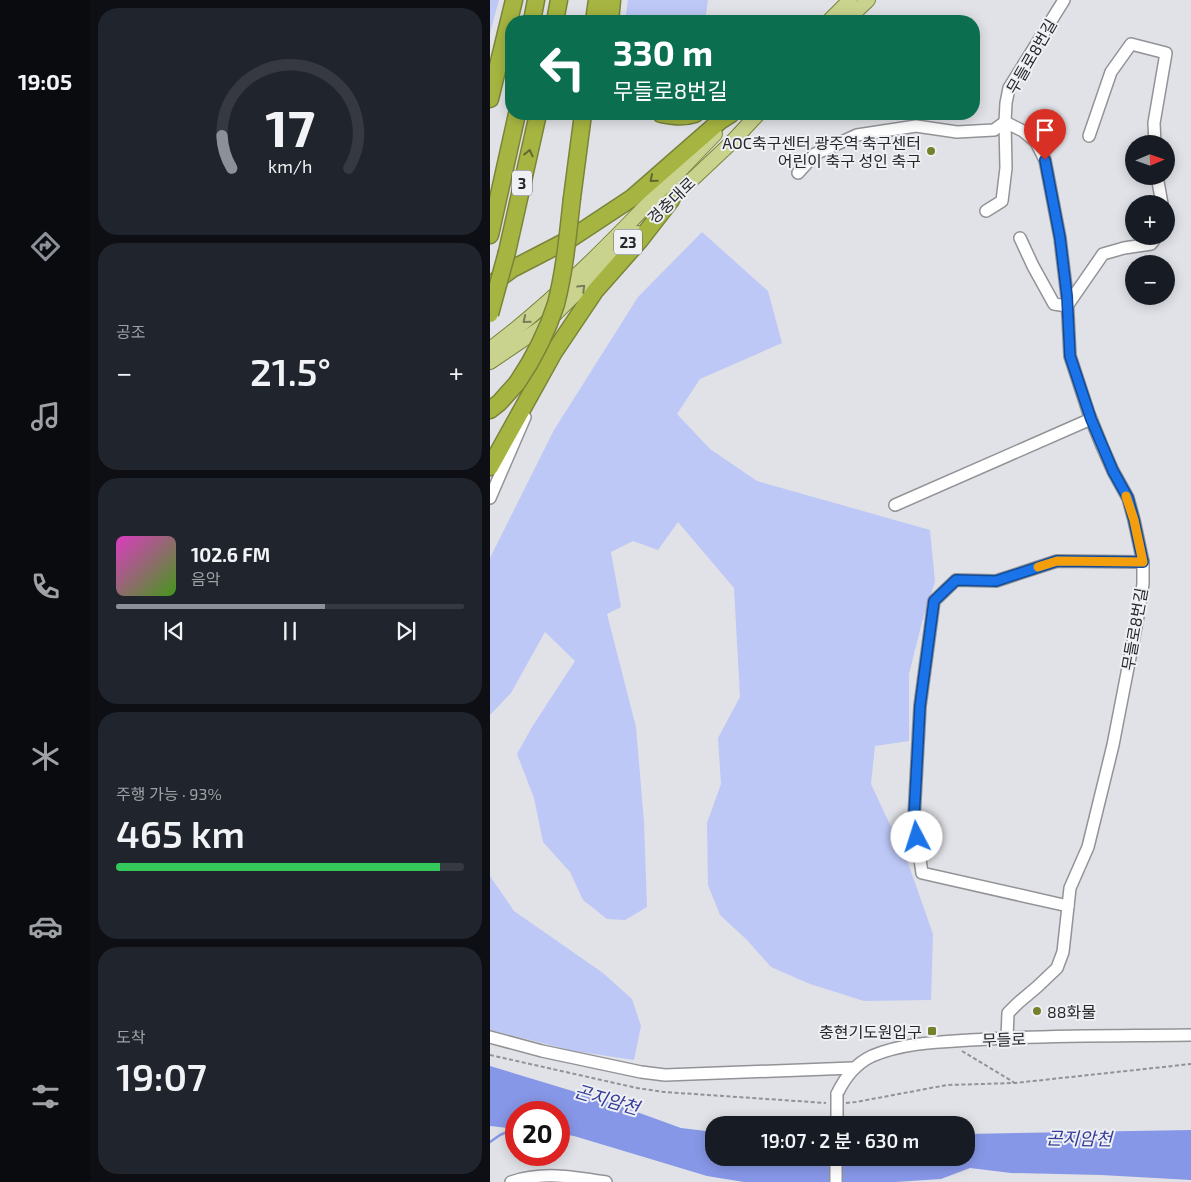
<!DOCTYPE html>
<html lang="ko">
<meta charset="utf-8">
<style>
body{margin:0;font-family:"Exo 2","Noto Sans KR",sans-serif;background:#20242c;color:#f1f3f6;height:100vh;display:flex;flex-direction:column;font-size:19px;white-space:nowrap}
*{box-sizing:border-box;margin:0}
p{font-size:16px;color:#9ea1a6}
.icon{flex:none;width:28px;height:28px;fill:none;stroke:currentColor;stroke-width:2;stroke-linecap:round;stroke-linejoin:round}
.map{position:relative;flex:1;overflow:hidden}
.panel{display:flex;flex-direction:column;gap:8px;padding:8px;background:#0d0f14;width:400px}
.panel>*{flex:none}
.banner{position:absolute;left:15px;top:15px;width:475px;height:105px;border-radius:20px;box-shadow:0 2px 12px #0003;background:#0b6e4f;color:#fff;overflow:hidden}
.needle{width:32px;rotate:88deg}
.tools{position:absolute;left:635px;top:135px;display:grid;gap:10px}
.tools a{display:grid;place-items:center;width:50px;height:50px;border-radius:50%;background:#171b24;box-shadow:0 2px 12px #0003;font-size:25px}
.speed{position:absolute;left:15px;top:1101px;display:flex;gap:10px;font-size:25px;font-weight:700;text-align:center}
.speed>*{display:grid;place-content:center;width:65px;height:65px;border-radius:50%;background:#171b24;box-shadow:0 2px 12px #0003;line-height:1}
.speed .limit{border:8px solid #d22;background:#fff;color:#111}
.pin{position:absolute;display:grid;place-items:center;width:42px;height:42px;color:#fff;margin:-51px -21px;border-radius:50% 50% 50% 0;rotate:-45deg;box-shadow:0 0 5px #0007}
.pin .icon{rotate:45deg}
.me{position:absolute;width:55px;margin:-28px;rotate:355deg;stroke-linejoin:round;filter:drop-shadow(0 0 4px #0008)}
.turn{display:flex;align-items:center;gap:18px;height:105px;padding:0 25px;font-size:22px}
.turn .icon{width:65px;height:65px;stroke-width:2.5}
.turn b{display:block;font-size:35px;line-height:42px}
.big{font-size:38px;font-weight:600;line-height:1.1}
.panel .tile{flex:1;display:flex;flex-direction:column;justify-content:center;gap:8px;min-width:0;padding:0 18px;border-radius:20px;background:#20242c}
.panel .dial{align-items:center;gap:0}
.dial svg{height:130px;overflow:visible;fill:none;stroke:#363941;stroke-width:7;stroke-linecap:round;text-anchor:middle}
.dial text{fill:#f1f3f6;stroke:none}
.song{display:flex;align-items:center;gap:15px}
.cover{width:60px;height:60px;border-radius:8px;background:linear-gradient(135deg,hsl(310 70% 55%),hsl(100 70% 35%))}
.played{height:5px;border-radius:2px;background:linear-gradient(90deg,#8c9099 60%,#363941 60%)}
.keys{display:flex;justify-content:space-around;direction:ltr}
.heat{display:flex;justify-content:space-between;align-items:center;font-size:28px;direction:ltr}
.charge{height:8px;border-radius:4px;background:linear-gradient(90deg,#34c759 93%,#363941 0)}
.trip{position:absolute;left:215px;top:1116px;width:270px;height:50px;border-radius:20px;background:#171b24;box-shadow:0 2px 12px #0003;font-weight:600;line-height:50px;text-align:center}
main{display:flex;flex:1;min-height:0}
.tab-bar{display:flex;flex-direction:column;width:90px;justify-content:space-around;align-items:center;background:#090b0e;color:#9ea1a6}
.tab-bar .icon{width:35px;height:35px}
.tab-bar .selected{color:#8c9099}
.tab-bar b{font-size:22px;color:#f1f3f6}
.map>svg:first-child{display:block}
.green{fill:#bdc8f6}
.water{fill:#8797e7}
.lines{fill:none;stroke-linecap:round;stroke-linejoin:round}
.stream{stroke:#8797e7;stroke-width:2.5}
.minor-casing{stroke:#929397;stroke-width:14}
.major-casing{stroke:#7a8439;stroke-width:16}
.highway-casing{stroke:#7a8439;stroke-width:19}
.path{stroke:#919296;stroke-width:2;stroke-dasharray:4 2.5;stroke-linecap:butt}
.minor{stroke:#fff;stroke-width:11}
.major{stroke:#cad38d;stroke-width:14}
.highway{stroke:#a6b541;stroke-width:16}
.minor-bridge-casing{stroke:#929397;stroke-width:14;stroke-linecap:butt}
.highway-bridge-casing{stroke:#7a8439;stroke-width:19;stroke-linecap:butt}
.minor-bridge{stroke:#fff;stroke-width:11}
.highway-bridge{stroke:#a6b541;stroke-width:16}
.oneway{stroke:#606734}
.oneway2{stroke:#787e5c}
.route-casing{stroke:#114b97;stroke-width:12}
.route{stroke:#1a73e8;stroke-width:9}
.slow{stroke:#f59e0b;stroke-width:9}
.poi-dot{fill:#75802c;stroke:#eef0f4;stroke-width:2}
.labels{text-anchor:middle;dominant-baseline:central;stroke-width:4;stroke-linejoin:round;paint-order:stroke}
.shield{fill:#eef0f4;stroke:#636467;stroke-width:1}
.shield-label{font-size:15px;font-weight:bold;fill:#27282a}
.street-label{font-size:16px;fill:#27282a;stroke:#eef0f4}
.poi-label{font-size:16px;fill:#27282a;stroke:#eef0f4;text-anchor:end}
.water-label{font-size:18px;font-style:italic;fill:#353b98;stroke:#eef0f4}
</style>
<main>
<nav class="tab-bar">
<b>19:05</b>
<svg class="icon selected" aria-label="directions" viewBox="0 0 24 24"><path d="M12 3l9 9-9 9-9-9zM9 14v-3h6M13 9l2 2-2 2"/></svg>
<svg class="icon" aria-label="music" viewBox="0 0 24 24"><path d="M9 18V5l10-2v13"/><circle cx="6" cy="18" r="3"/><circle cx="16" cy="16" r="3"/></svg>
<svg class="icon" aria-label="phone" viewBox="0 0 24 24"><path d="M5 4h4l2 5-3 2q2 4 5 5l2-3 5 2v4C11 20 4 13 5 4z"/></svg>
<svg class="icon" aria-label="climate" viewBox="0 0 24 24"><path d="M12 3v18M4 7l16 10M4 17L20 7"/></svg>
<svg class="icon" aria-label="car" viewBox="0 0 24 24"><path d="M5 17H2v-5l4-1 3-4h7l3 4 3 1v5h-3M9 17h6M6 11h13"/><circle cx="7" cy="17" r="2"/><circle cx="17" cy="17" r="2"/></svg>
<svg class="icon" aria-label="filters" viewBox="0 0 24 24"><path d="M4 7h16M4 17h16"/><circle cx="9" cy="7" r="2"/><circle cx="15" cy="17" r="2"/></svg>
</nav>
<section class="panel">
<div class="tile dial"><svg viewBox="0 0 100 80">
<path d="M14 69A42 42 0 1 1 86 69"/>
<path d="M14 69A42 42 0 0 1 8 49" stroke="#8c9099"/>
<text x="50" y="56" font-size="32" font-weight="700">17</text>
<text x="50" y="72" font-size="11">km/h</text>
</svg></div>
<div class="tile"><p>공조</p>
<div class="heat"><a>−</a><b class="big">21.5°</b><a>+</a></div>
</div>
<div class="tile">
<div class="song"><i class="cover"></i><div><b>102.6 FM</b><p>음악</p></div></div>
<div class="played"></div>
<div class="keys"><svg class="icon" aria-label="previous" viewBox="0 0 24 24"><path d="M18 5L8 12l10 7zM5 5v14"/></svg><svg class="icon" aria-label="pause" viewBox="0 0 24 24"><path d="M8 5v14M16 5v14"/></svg><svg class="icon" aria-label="next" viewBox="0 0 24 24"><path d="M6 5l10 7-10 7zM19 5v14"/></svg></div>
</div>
<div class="tile"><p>주행 가능 · 93%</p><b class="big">465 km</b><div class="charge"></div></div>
<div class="tile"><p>도착</p><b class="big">19:07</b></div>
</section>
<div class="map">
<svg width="701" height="1182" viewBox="0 0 701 1182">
<rect width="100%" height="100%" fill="#e1e2e7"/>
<!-- green -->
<g class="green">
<path d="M 0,0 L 9,0 L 0,33 Z"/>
<path d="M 138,0 L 218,0 L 215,21 L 135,21 Z"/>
<path d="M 212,232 L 278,291 L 292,343 L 210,379 L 187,414 L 220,449 L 267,481 L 440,530 L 445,582 L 432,622 L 419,674 L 419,741 L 385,746 L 381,784 L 418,863 L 443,934 L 441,1000 L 374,1001 L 320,984 L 281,967 L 257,940 L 230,915 L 218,885 L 217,823 L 231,784 L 228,738 L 250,697 L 244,588 L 188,522 L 168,550 L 143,541 L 121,552 L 131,607 L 117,614 L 146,727 L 154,822 L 157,907 L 135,920 L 117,919 L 93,900 L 80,872 L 53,842 L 44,798 L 27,754 L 42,727 L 85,661 L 55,632 L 21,693 L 0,715 L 0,558 L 64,430 L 148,297 Z"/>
<path d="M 0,876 L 24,911 L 113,973 L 142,999 L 151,1026 L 144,1060 L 84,1051 L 0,1030 Z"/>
</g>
<!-- water -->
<path class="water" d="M 0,1066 L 122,1103 L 191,1128 L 224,1132 L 224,1158 L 476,1158 L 476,1134 L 701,1130 L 701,1180 L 611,1175 L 521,1173 L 480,1168 L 451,1179 L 405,1182 L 254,1182 L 217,1176 L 84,1136 L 69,1134 L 69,1112 L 26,1112 L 26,1129 L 0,1126 Z"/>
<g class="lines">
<!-- stream -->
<path class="stream" d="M 0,1142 L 10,1135 L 26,1128"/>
<!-- minor casing -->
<g class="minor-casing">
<g id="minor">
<path d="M 599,136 L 621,72 L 641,44 L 676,53 L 664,123 L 665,144"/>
<path d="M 308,173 L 325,154 L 367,135 L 426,126 L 467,132 L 504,130 L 515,122"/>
<path d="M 667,176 L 672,204"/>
<path d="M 496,211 L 512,201 L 516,168 L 515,122"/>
<path d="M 530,238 L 543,266 L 564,304 L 577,306 L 613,254 L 634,248 L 661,244 L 667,236"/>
<path d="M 0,498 L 35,417"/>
<path d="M 405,505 L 601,419"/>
<path d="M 578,906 L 432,873 L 424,818 L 430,706 L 444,601 L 466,580 L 506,581 L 567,561 L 653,562"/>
<path d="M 0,1037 L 52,1051 L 151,1072 L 175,1075 L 363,1068"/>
<path d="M 517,1038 L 518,1013 L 528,1003 L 547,987 L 567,968 L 573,952 L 580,888 L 598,847 L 623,745 L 648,616 L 653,584 L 653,562 L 644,520 L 638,498 L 623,471 L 612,446 L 599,414 L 580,356 L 577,296 L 570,238 L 555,160 L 546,142 L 533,131 L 515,122 L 516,103 L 519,88 L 574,0"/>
<path d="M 347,1094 C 355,1077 365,1064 382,1056 C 413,1043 447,1042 480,1040 C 553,1035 627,1036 701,1035"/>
<path d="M 21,1182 C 52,1171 85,1177 116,1182"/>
<path d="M 346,1182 L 346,1158"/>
</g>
</g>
<!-- major casing -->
<g class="major-casing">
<g id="major">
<path d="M 339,21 L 360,0"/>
<path d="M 356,21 L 378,0"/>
<path d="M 173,207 L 241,143 L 268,114"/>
<path d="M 0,349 C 83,287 153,208 225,134"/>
<path d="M 0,362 L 52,327 L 147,233"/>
</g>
</g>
<!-- highway casing -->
<g class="highway-casing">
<g id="highway">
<path d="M 42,21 L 46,0"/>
<path d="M 65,21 L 69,0"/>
<path d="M 104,21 L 107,0"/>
<path d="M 120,21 L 122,0"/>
<path d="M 0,99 L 24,0"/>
<path d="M 171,114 C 182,116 193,118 205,114"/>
<path d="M 82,198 L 93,114"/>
<path d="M 0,235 L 27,114"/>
<path d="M 17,252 L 48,114"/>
<path d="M 3,283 L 22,269 L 80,239 L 142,198 L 230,121 L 241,114"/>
<path d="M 0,410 L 9,403 L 27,383"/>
<path d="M 0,467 L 64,352 L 105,291 L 150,240 L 181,200"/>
</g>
</g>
<!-- path -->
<g class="path">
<path d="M 472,1051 L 525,1083"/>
<path d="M 0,1055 L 147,1088 L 174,1092 L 336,1103"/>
<path d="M 356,1103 L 366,1102 L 457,1085 L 525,1083 L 701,1064"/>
</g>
<!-- minor -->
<use href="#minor" class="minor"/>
<!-- major -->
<use href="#major" class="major"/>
<!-- highway -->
<use href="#highway" class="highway"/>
<!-- minor-bridge casing -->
<g class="minor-bridge-casing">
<path id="minor-bridge" d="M 347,1125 L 347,1094"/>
</g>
<!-- highway-bridge casing -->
<g class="highway-bridge-casing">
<g id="highway-bridge">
<path d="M 0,314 L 17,252"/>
<path d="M 27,383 C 44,358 57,332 66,304 C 75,269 78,233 82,198"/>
</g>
</g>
<!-- minor-bridge -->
<use href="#minor-bridge" class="minor-bridge"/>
<!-- highway-bridge -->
<use href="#highway-bridge" class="highway-bridge"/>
</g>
<!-- one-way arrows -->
<defs><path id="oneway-chevron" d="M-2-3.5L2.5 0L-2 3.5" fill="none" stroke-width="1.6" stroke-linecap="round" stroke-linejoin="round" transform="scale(1.25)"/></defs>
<g class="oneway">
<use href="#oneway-chevron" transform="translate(39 153) rotate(-77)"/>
<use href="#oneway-chevron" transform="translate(163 179) rotate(139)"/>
</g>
<g class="oneway2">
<use href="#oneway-chevron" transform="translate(92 288) rotate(-44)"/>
<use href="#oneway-chevron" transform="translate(36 320) rotate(141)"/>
</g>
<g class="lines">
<!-- route casing -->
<g class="route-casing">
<path id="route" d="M 427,837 L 424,818 L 430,706 L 444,601 L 466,580 L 506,581 L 567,561 L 653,562 L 644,520 L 638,498 L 623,471 L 601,419 L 580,356 L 577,296 L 570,238 L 555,160"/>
</g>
<!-- route -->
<use href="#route" class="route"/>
<!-- slow -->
<path class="slow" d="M 548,567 L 567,561 L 653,562 L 644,520 L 636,496"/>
</g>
<!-- markers -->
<g class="poi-dot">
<circle cx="441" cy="151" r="5"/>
<circle cx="547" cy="1011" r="5"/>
<rect x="437" y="1026" width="10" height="10" rx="2.5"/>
</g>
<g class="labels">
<!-- shield labels -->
<g class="shield">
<rect x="22" y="170.5" width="20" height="25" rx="4"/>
<rect x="124" y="229.5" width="28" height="25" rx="4"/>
</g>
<g class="shield-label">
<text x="32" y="183">3</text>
<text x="138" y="242">23</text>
</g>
<!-- street labels -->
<g class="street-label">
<text transform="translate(541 56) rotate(-60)">무들로8번길</text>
<text transform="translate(181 200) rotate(-44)">경충대로</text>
<text transform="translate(644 629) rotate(-80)">무들로8번길</text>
<text transform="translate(514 1039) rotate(-2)">무들로</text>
</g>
<!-- poi labels -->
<g class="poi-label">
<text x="431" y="142">AOC축구센터 광주역 축구센터<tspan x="431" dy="18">어린이 축구 성인 축구</tspan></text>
<text x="557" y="1011" text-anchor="start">88화물</text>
<text x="432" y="1031">충현기도원입구</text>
</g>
<!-- water labels -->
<g class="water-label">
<text transform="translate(117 1099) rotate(16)">곤지암천</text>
<text transform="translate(589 1138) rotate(1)">곤지암천</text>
</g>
</g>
</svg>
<div class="tools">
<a><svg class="needle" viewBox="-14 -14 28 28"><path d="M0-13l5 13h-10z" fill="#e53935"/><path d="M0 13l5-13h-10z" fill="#9ea1a6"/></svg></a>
<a>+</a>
<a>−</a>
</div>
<div class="speed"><div class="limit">20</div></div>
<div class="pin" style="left:555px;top:160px;background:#d93025"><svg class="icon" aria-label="arrive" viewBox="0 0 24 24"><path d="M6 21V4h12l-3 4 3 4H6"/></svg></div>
<svg class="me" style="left:427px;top:837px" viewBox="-20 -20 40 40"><circle r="19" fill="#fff"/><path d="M0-13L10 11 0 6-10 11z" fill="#1a73e8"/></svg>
<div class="trip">19:07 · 2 분 · 630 m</div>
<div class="banner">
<div class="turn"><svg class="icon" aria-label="left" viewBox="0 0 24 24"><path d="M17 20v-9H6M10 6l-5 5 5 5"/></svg><div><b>330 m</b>무들로8번길</div></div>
</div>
</div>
</main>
